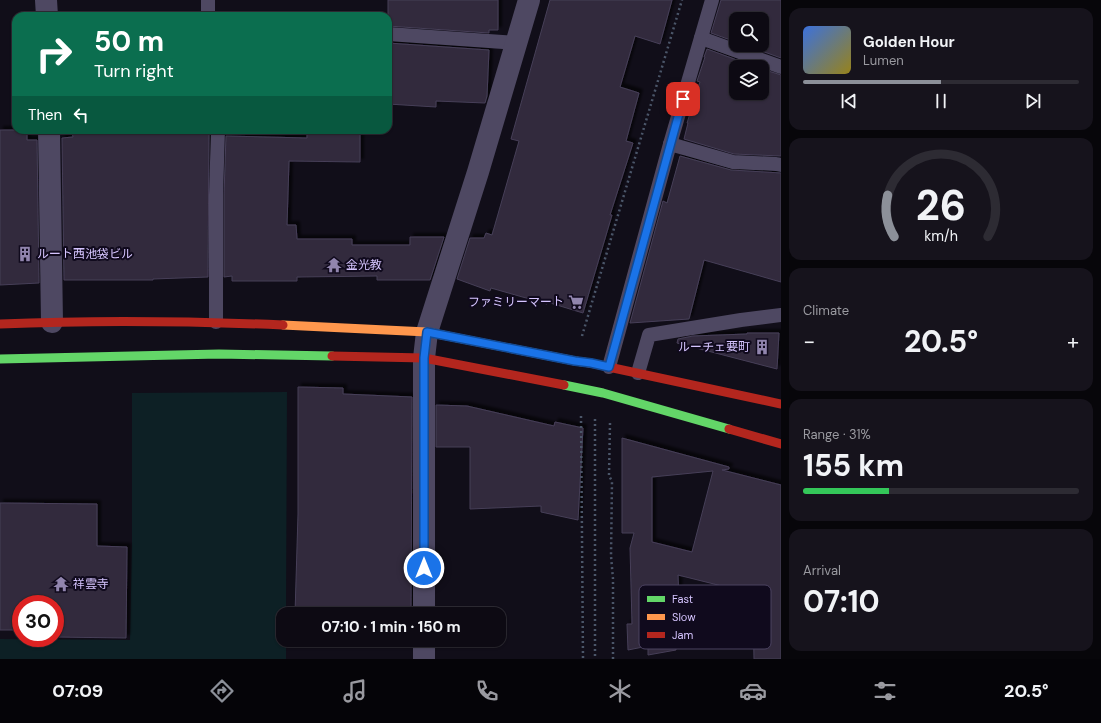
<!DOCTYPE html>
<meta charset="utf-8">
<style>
body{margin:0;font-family:"DM Sans","Noto Sans JP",sans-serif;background:#16131c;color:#f1f3f6;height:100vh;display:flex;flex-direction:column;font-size:15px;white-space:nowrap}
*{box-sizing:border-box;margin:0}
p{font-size:13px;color:#9a9aa0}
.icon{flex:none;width:22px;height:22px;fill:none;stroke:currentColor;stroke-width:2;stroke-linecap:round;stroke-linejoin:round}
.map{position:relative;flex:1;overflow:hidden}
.details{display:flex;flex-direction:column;gap:8px;padding:8px;background:#07060a;width:320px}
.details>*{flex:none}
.banner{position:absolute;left:12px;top:12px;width:380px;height:122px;border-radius:12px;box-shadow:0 1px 3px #0004,0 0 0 1px #2d2b33;background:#0b6e4f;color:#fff;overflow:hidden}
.controls{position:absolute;left:729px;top:12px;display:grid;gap:8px}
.controls a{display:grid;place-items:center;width:40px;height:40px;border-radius:8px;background:#0d0a13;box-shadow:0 1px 3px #0004,0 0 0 1px #2d2b33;font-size:20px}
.speed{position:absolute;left:12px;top:595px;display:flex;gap:8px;font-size:20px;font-weight:700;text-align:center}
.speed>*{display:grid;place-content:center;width:52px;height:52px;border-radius:50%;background:#0d0a13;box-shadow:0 1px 3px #0004,0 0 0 1px #2d2b33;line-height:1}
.speed .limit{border:6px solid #d22;background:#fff;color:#111}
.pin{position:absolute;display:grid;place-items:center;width:34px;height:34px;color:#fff;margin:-17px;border-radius:8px;box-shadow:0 2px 6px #0006}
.me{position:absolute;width:44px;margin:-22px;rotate:0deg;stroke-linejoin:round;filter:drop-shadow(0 0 3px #0008)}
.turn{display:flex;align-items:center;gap:14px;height:84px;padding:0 16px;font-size:18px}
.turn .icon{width:52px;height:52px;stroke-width:2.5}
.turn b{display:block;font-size:28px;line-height:34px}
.then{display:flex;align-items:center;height:38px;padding:0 16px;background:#0003;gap:8px;font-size:15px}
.big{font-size:30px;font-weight:700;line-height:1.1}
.details .card{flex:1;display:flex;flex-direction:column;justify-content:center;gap:6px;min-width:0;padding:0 14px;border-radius:12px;background:#16131c}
.details .dial{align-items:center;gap:0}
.dial svg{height:104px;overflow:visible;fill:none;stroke:#2d2b33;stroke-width:7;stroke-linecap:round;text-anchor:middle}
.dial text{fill:#f1f3f6;stroke:none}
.song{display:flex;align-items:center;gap:12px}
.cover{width:48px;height:48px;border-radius:6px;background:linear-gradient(135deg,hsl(220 70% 55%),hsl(50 70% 35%))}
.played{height:4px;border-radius:2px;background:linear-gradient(90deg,#8c9099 50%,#2d2b33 50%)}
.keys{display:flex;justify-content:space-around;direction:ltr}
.heat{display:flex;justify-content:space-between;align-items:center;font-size:22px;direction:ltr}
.charge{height:6px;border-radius:3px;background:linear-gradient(90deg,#34c759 31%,#2d2b33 0)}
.trip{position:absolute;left:276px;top:607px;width:230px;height:40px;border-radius:12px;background:#0d0a13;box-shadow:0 1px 3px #0004,0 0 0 1px #2d2b33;font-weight:700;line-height:40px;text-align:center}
.dock{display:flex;height:64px;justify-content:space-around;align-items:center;background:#050408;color:#9a9aa0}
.dock .icon{width:28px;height:28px}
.dock .selected{color:#8c9099}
.dock b{font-size:18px;color:#f1f3f6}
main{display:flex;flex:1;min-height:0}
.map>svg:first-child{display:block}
.green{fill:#0d2025}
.building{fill:#302a3c;stroke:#473f58;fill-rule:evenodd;filter:url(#shadow)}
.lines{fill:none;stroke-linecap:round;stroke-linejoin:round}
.path{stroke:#4b5669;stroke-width:2.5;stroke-dasharray:2 3;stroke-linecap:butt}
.lane{stroke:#4e4862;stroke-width:14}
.street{stroke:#4e4862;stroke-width:22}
.fast{stroke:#63d668;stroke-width:9}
.slow{stroke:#ff974d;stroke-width:9}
.jam{stroke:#b3261e;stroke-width:9}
.route-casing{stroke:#114b97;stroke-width:10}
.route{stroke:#1a73e8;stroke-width:7}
.labels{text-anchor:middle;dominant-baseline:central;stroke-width:4;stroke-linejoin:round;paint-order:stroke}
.poi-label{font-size:12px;fill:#d6c5ff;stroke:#100a1d;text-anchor:start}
.key{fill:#100a1d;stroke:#4b4261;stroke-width:1}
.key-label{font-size:11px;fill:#d6c5ff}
</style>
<main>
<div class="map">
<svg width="781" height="659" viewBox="0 0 781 659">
<defs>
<filter id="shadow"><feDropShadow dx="3.5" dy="-3.5" stdDeviation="1" flood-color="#0009"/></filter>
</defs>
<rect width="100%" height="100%" fill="#110e19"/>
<!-- green -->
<path class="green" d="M 287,392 L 286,614 L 283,614 L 283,640 L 286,640 L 286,659 L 0,659 L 0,639 L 130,640 L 132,543 L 132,393 Z"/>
<!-- building -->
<g class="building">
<path d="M 388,0 L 498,0 L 498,30 L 489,30 L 489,33 L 388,26 Z"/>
<path d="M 550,0 L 672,0 L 660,44 L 635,36 L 620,87 L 639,93 L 626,141 L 633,143 L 610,215 L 612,215 L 583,313 L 547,302 L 547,304 L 491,288 L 490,291 L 457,279 L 470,238 L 484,238 L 486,233 L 492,235 L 519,141 L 511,139 Z"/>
<path d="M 721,0 L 781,0 L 781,58 L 745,45 L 762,45 L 762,19 L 736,19 L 736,42 L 711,33 Z"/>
<path d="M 388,43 L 489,50 L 487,96 L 485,103 L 436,101 L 436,107 L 388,104 Z"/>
<path d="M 707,49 L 756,67 L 736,67 L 736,93 L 762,93 L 762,69 L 781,75 L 781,156 L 734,154 L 684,139 L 688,123 L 687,123 L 700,82 L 697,81 L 705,57 L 704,57 Z"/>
<path d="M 0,130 L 27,130 L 27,140 L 37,140 L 39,283 L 0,285 Z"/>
<path d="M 72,130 L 209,130 L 208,277 L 153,279 L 153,280 L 64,280 L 62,138 L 73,137 Z"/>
<path d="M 307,130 L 360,130 L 360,162 L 289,161 L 287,225 L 296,225 L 297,239 L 352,239 L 352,245 L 410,245 L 410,237 L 444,237 L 430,280 L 377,280 L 377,276 L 297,277 L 297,281 L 232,281 L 232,276 L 224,277 L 224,195 L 226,136 L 307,138 Z"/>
<path d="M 680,156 L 731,170 L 781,173 L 781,282 L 704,260 L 689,319 L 630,323 L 663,201 L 667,203 Z"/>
<path d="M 747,333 L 779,333 L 777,369 L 677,343 L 678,339 L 693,336 L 747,334 Z"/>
<path d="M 298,387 L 343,388 L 343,394 L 412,397 L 411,609 L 341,609 L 341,614 L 295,614 L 298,514 Z"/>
<path d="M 436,405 L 467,406 L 554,426 L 555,422 L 583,428 L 578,520 L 541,512 L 541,506 L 470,509 L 470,447 L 436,447 Z"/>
<path d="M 622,438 L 729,467 L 729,469 L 722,470 L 781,485 L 781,659 L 754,659 L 753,611 L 758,595 L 678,575 L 679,603 L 675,604 L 676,650 L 648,655 L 648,646 L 628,650 L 627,624 L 632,624 L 630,548 L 634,533 L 622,533 ZM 713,471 L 692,552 L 652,542 L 652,477 Z"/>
<path d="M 0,503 L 97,504 L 97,546 L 127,547 L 126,638 L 55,637 L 55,604 L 21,604 L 21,637 L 17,637 L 17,630 L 0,630 Z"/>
</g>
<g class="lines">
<!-- path -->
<g class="path">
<path d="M 582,336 L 682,0"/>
<path d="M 581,416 L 583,659"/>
<path d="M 595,419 L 595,659"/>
<path d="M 610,423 L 609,476 L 612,481 L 611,556 L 613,579 L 613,659"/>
</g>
<!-- lane -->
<g class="lane">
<path d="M 208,0 L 208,16"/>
<path d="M 388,34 L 516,43"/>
<path d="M 701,38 L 781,67"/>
<path d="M 670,144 L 733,162 L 776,164 L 781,165"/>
<path d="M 216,322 L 216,195 L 218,130"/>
<path d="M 609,367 L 670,144 L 712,0"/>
<path d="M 638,373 L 649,335 L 741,320 L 781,315"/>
</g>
<!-- street -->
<g class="street">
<path d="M 46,0 L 47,16"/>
<path d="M 49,130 L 52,322"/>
<path d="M 424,614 L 424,358 L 427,332 L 478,172 L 529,0"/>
<path d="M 424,640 L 424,659"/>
</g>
<!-- fast -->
<g class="fast">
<path d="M 0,359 L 219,354 L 332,356"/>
<path d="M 564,385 L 603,393 L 729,429"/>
</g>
<!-- slow -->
<path class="slow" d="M 283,325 L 427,332 L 575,361 L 590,363"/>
<!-- jam -->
<g class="jam">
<path d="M 0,324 C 94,320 189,321 283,325"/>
<path d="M 332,356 L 424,358 L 564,385"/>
<path d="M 590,363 L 781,404"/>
<path d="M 729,429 L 781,444"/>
</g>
</g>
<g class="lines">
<!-- route casing -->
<g class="route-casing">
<path id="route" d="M 424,568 L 424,358 L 427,332 L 575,361 L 591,363 L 609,367 L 683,99"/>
</g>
<!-- route -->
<use href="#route" class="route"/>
</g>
<!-- icons -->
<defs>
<g id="building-bare" transform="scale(1.2)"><path d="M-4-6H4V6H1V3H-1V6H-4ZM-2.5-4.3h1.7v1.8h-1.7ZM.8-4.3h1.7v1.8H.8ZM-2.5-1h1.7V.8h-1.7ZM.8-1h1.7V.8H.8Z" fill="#9185ae" stroke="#100a1d" stroke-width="2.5" paint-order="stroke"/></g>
<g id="temple-bare" transform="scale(1.2)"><path d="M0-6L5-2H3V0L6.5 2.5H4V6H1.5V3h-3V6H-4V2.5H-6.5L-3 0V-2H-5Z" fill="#9185ae" stroke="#100a1d" stroke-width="2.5" paint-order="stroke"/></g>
<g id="supermarket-bare" transform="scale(1.2)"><path d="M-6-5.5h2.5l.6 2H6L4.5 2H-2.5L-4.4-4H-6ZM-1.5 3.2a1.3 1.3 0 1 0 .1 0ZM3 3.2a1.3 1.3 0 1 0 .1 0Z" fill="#9185ae" stroke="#100a1d" stroke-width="2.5" paint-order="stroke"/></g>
</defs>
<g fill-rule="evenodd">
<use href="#building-bare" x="25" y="254"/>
<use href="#temple-bare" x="334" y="265"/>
<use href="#supermarket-bare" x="576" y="302"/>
<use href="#building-bare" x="762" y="347"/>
<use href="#temple-bare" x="61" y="584"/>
</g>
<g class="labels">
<!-- poi labels -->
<g class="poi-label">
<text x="37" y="254">ルート西池袋ビル</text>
<text x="346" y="265">金光教</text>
<text x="564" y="302" text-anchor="end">ファミリーマート</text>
<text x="750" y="347" text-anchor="end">ルーチェ要町</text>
<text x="73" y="584">祥雲寺</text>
</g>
</g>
<!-- legend -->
<rect x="639" y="585" width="132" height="64" rx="6" class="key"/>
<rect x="647" y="596" width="18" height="6" fill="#63d668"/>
<rect x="647" y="614" width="18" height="6" fill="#ff974d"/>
<rect x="647" y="632" width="18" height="6" fill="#b3261e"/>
<g class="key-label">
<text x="672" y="603">Fast</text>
<text x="672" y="621">Slow</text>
<text x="672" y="639">Jam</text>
</g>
</svg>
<div class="controls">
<a><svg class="icon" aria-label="search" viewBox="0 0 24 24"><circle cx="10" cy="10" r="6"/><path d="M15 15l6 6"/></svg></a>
<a><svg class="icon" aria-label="layers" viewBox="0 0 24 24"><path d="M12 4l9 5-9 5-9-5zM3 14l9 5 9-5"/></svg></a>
</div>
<div class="speed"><div class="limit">30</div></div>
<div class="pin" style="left:683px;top:99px;background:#d93025"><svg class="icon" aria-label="arrive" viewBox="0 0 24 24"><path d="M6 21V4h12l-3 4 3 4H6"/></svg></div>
<svg class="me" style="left:424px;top:568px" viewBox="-20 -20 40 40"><circle r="17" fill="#1a73e8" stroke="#fff" stroke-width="3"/><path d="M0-11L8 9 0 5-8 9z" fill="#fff"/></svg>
<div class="trip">07:10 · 1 min · 150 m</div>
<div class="banner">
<div class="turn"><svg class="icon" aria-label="right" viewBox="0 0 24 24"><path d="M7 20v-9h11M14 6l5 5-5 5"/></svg><div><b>50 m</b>Turn right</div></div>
<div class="then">Then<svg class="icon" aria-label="left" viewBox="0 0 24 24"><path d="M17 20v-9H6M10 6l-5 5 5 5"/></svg></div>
</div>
</div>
<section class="details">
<div class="card">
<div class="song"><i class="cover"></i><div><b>Golden Hour</b><p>Lumen</p></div></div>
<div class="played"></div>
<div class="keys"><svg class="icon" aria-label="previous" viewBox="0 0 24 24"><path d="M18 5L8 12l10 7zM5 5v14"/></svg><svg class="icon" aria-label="pause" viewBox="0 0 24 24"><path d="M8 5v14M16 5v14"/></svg><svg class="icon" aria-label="next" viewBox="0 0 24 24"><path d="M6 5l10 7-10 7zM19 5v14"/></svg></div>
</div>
<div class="card dial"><svg viewBox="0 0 100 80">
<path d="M14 69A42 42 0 1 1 86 69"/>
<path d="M14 69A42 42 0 0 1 9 37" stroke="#8c9099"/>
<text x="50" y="56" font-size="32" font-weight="700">26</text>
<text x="50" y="72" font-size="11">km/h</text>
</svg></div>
<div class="card"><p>Climate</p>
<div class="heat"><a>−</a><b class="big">20.5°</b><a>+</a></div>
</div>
<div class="card"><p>Range · 31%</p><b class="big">155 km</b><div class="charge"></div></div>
<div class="card"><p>Arrival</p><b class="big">07:10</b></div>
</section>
</main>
<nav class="dock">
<b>07:09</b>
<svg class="icon selected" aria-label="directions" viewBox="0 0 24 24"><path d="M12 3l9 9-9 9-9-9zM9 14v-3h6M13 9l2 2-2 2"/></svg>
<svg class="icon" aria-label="music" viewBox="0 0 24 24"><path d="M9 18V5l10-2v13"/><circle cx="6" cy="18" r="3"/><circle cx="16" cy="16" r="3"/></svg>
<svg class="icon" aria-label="phone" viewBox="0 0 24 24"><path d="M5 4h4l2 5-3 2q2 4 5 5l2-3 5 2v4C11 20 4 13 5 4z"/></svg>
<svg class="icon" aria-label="climate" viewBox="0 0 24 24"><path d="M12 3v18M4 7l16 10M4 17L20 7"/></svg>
<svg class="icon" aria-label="car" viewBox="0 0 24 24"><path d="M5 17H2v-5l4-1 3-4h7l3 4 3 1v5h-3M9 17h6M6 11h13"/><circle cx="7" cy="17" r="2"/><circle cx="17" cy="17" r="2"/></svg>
<svg class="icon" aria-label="filters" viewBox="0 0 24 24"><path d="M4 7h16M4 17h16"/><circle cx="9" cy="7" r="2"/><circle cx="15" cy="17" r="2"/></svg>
<b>20.5°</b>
</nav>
